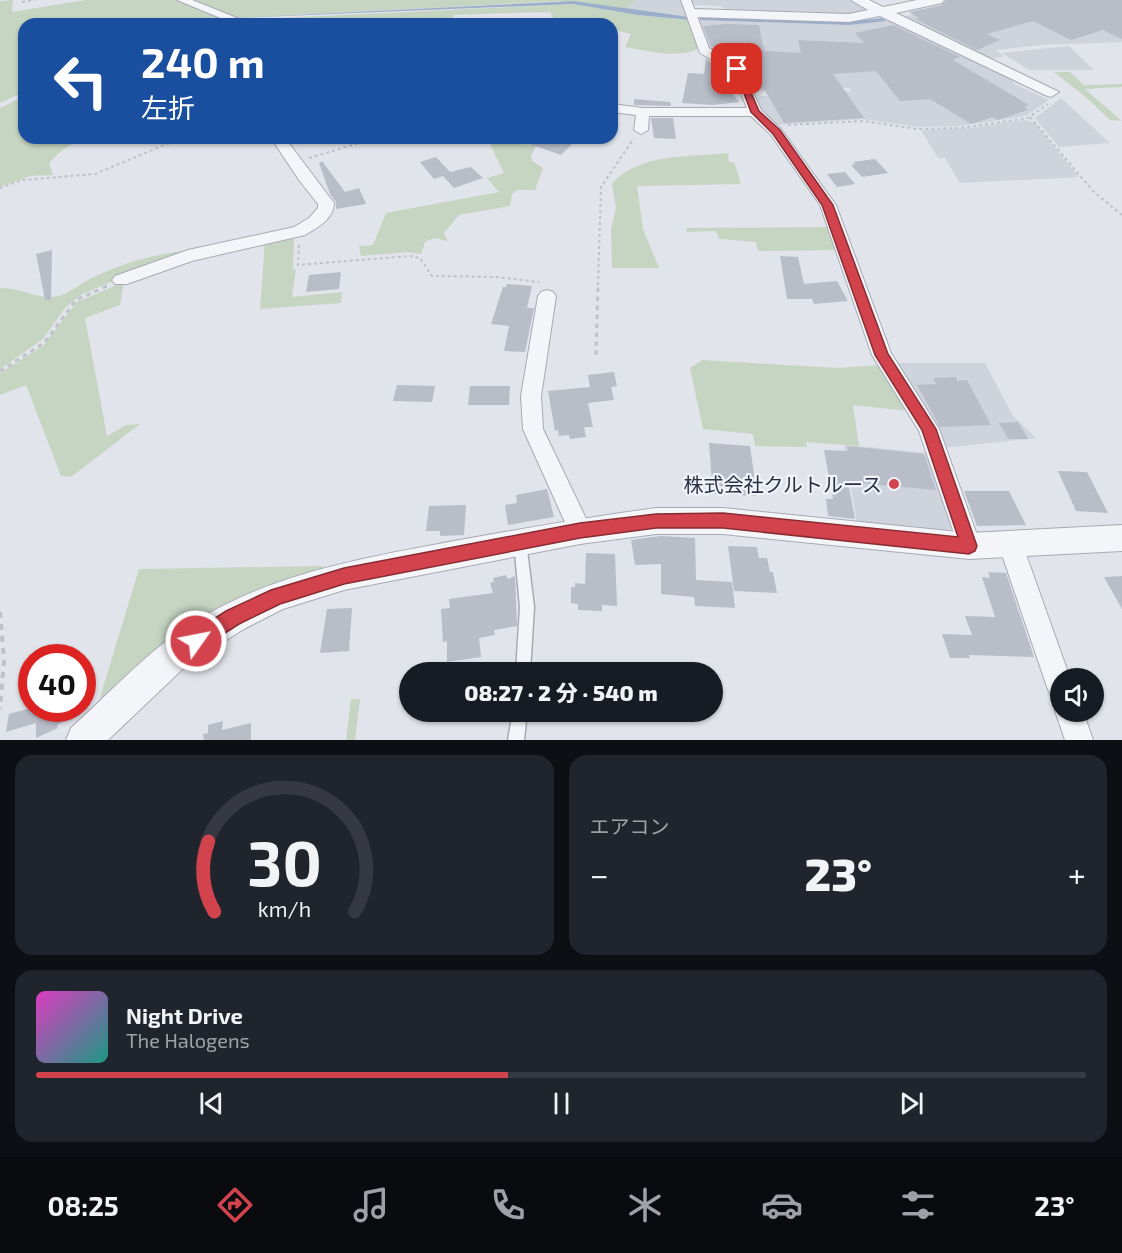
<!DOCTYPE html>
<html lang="ja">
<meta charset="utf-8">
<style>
body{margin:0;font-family:"Exo 2","Noto Sans JP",sans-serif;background:#20242c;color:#f1f3f6;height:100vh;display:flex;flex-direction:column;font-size:22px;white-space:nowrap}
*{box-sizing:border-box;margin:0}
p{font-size:20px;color:#9ea1a6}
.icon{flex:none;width:33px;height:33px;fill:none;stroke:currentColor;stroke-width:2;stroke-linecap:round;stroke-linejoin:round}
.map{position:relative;height:740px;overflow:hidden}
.panel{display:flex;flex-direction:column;gap:15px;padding:15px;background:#0d0f14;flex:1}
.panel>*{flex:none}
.banner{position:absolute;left:18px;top:18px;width:600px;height:126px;border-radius:18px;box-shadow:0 2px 4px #0004;background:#1a4fa0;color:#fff;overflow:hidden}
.controls{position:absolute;left:1050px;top:668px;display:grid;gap:12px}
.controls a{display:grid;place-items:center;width:54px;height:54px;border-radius:50%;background:#171b24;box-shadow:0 2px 4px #0004;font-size:30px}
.speed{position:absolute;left:18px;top:644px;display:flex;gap:12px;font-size:30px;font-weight:700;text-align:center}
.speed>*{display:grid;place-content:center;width:78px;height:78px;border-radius:50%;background:#171b24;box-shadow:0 2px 4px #0004;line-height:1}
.speed .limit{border:9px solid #d22;background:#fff;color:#111}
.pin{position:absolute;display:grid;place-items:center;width:51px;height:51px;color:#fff;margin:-26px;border-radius:12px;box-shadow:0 3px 9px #0006}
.me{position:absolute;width:66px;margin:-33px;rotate:57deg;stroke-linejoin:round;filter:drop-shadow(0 0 4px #0008)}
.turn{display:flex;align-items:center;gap:21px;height:126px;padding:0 24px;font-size:27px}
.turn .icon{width:78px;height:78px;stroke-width:2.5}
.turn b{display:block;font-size:42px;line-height:51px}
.big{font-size:45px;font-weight:800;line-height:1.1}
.panel .card{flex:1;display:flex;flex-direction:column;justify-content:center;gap:9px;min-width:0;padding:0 21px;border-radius:18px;background:#20242c}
.panel .dial{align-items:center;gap:0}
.dial svg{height:156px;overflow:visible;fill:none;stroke:#363941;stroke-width:7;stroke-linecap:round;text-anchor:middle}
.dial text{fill:#f1f3f6;stroke:none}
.song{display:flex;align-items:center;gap:18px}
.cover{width:72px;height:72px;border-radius:9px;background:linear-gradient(135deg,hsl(310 70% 55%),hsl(170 70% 35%))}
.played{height:6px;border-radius:3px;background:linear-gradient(90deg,#d3434d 45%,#363941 45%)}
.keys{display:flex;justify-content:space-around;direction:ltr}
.heat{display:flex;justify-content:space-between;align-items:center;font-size:33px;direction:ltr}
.panel .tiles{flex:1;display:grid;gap:15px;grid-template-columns:1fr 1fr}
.card:last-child{grid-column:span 2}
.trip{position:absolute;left:399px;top:662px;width:324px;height:60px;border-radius:30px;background:#171b24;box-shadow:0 2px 4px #0004;font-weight:800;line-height:60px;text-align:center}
.tab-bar{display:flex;height:96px;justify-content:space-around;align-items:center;background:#090b0e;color:#9ea1a6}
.tab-bar .icon{width:42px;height:42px}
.tab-bar .active{color:#d3434d}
.tab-bar b{font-size:27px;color:#f1f3f6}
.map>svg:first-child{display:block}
.built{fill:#cfd3dc}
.green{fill:#c5d5c2}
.water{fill:#9bafcb}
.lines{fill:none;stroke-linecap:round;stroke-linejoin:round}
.stream{stroke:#9bafcb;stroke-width:3}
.building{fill:#b8bdc8}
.service-casing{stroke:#a6aab5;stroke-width:3}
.minor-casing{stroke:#a6aab5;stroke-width:2}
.tertiary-casing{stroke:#a6aab5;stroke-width:2}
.path-far2{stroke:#bfc2c9;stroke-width:2;stroke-dasharray:3 3;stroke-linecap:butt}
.path-far1{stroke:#bfc2c9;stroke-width:3;stroke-dasharray:4.5 4.5;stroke-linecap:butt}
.path{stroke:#bfc2c9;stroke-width:4;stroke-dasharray:6 6;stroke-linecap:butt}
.service{fill:#f4f5f8;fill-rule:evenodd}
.minor{fill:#f4f5f8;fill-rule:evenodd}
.tertiary{fill:#f4f5f8;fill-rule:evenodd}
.route{fill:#d3434d;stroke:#892c32;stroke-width:1.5}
.poi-dot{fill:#d3434d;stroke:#f1f3f8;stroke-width:2}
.labels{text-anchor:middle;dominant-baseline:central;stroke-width:4.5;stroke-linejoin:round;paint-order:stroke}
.poi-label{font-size:20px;fill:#293043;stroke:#f1f3f8;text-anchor:end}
</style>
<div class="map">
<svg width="1122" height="740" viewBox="0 0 1122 740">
<rect width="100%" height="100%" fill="#e1e4ea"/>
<!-- built -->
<g class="built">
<path d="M 635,0 L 683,0 L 689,17 L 625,10 Z"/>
<path d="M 691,0 L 851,0 L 871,10 L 856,15 L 739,12 L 717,6 L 693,5 Z"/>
<path d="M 972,0 L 1122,1 L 1122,42 L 1041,45 L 995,50 L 1004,56 L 991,59 L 903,17 Z"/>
<path d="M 698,20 L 849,25 L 892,20 L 1012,78 L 1013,83 L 1049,100 L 1026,116 L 960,126 L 918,127 L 863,119 L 775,125 L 759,112 L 753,99 L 761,96 L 851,91 L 849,88 L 751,92 L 744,82 L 773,81 L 760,67 L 738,66 L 708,50 Z"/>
<path d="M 1069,46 L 1094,70 L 1029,70 L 1002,53 Z"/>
<path d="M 1061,98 L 1110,143 L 1059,147 L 1035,118 Z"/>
<path d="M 1025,120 L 1035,123 L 1079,177 L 960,183 L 945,158 L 938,158 L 921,130 L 971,128 Z"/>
<path d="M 893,363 L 985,363 L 1013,416 L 1036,438 L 943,448 Z"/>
<path d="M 844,445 L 929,453 L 953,526 L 947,531 L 857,524 Z"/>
</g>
<!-- green -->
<g class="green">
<path d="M 13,0 L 12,12 L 86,0 L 177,0 L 225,19 L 211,24 L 24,24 L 24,92 L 0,103 L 0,1 Z"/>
<path d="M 188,0 L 635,0 L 625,10 L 561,1 L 235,18 Z"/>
<path d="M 573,4 L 638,15 L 690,20 L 698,49 C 676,59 649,51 625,47 L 631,34 L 612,29 L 612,24 L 556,24 L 550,12 L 453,15 L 454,24 L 252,24 L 241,20 Z"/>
<path d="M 1054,72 L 1070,72 L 1084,85 L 1122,84 L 1122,87 L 1085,89 L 1122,121 L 1110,120 L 1087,98 Z"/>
<path d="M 24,96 L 24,138 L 89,138 C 73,142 59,150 49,164 L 53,175 L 30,176 L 0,187 L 0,108 Z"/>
<path d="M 489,142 L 536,145 L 531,156 L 532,161 L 543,168 L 535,190 L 517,190 L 512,194 L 510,206 L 459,215 L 444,233 L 448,241 L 434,238 L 425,242 L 421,254 L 408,252 L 361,256 L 359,246 L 373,245 L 386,213 L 499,192 L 487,178 L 504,173 Z"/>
<path d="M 728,153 L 729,162 L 734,162 L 741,184 L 637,186 L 643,229 L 659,268 L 612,268 L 611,229 L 616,208 L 612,184 C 638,153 690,157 728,153 Z"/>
<path d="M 831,227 L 839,250 L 758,251 L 756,242 L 719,239 L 716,231 L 687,232 L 686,228 Z"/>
<path d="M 294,237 L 293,269 L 296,269 L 292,297 L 342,292 L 341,303 L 260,309 L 265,241 Z"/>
<path d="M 200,250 L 165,260 L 82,294 L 65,308 L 43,339 L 0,369 L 0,288 C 21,287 40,301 59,296 C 71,292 84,281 96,276 C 130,260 162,252 200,250 Z"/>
<path d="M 124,282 L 120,305 L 85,318 L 107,436 L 126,425 L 140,424 L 71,477 L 61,476 L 26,385 L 0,395 L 0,373 L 43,346 L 77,302 Z"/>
<path d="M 702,360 L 837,368 L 880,365 L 909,411 L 853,405 L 859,446 L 806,442 L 807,447 L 755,446 L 753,434 L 703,429 L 690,368 Z"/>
<path d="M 324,566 L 318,571 L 95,714 L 139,569 Z"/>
<path d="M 351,699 L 360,699 L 355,740 L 346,740 Z"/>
</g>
<!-- water -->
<g class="water">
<path d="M 573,1 L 689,17 L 690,20 L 638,15 L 573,4 L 236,18 Z"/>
<path d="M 699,17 L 847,22 L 882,18 L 886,21 L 849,25 L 700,20 Z"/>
</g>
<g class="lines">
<!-- stream -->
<path class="stream" d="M 832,22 L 858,22"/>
</g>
<!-- building -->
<g class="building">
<path d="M 946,0 L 1122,0 L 1122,39 L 1103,30 L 1071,40 L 1033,21 L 987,34 L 1000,40 L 977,50 L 915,19 L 919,18 L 909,12 L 942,5 Z"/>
<path d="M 726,24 L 759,25 L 764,51 L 801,53 L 798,40 L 864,43 L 855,33 L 893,25 L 960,57 L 953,60 L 1029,105 L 1024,107 L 1028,110 L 998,120 L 993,117 L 971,124 L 930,99 L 900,101 L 876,71 L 833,74 L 864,118 L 784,123 L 764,89 L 754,90 L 742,64 L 711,46 L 703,26 Z"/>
<path d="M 706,59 L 730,73 L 738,92 L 732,93 L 739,102 L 713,105 L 682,103 L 688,73 L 704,74 Z"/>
<path d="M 634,99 L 670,102 L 671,106 L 634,105 Z"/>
<path d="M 651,118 L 673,118 L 676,139 L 654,138 Z"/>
<path d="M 521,138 L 578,138 L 561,155 L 521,141 Z"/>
<path d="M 436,157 L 450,172 L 471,167 L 483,178 L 454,188 L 443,176 L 434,179 L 420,162 Z"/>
<path d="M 875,159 L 888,173 L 862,177 L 851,165 L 855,164 L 853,162 Z"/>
<path d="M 322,161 L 345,192 L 359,188 L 366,204 L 336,209 L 336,202 L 330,194 L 319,163 Z"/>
<path d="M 845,172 L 855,184 L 837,187 L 827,174 Z"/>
<path d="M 52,250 L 51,300 L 45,300 L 36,254 Z"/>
<path d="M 780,256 L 798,257 L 804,284 L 837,281 L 848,301 L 814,304 L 812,299 L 787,299 Z"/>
<path d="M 341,272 L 339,289 L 306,292 L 309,275 Z"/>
<path d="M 507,284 L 532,286 L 527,308 L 534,308 L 525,352 L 504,351 L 509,326 L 491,324 L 503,287 L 506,287 Z"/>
<path d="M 614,372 L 617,386 L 611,387 L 614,400 L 588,403 L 593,427 L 584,427 L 586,437 L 570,439 L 569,435 L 559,436 L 558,430 L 555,431 L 548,391 L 590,387 L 588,375 Z"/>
<path d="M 956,377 L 957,381 L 967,380 L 991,425 L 940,427 L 917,385 L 936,384 L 933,378 Z"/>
<path d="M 397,385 L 435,386 L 432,402 L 393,401 Z"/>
<path d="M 470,386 L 510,386 L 509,405 L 468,405 Z"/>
<path d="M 1018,422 L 1028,439 L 1008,439 L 999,423 Z"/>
<path d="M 709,443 L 750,446 L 757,496 L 713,494 Z"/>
<path d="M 847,446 L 924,454 L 936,490 L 848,482 L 855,519 L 828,516 L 826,499 L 833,499 L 824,450 L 848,451 Z"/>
<path d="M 1058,471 L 1087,472 L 1108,513 L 1076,511 Z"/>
<path d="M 547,489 L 554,517 L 508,525 L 505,505 L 517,503 L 516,495 Z"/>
<path d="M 964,491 L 1009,491 L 1026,525 L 977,526 Z"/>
<path d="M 466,505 L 464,535 L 440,536 L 440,531 L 426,531 L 429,506 Z"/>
<path d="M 661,536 L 695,538 L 696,580 L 732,582 L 735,608 L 695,606 L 694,597 L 661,594 L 661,564 L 635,565 L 631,540 Z"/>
<path d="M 728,546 L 757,547 L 759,558 L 767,558 L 770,572 L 773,572 L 777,593 L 734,591 Z"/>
<path d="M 586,553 L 615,554 L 617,606 L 602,605 L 602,611 L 578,610 L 578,604 L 571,603 L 571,587 L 575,587 L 575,583 L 585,584 Z"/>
<path d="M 988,572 L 1006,573 L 1034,657 L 969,655 L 970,658 L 950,658 L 942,634 L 972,635 L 965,616 L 995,617 L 982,577 L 990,578 Z"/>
<path d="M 506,575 L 508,579 L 515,576 L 517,626 L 494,630 L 495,635 L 479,638 L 481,657 L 447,662 L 447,641 L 443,642 L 441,609 L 450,608 L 449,599 L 493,593 L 490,583 L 494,582 L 493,578 Z"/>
<path d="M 1122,576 L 1122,609 L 1104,577 Z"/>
<path d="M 352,608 L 349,651 L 320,653 L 327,609 Z"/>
<path d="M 31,708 L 89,708 L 57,725 L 58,728 L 36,738 L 36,723 L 6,732 L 9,714 Z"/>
<path d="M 223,721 L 222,730 L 251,723 L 251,740 L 204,740 L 203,734 L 208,733 L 208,725 Z"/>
</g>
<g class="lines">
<!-- service casing -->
<g class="service-casing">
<g id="service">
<path d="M 520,536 L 524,538 L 526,542 L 534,607 L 530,672 L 516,672 L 520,607 L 514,542 L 516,538 Z"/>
<path d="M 513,711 L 527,711 L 524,740 L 508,740 Z"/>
</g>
</g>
<!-- minor casing -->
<g class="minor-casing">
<g id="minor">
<path d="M 177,0 L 192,0 L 252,24 L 235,24 Z"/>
<path d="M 681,0 L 691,0 L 709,48 L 741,66 L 761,110 L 781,129 L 836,205 L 891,353 L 939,429 L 981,546 L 977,554 L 969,557 L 961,554 L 919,431 L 872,355 L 820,205 L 771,135 L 751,116 L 649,116 L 648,130 L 641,134 L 634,130 L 636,115 L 612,112 L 612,104 L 643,108 L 747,108 L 732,71 L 700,53 Z"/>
<path d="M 271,138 L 285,138 L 334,203 C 334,219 317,228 305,235 L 192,261 L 127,284 L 115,284 L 112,280 L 115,276 L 188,250 L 294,227 L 309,218 L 318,208 L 318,204 L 299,180 Z"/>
<path d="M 547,290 L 553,292 L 556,296 L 541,396 L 543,429 L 592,531 L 588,538 L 580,542 L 572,538 L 523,429 L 521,396 L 538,296 L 541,292 Z"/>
<path d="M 1010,532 L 1018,535 L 1022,543 L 1070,678 L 1060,678 L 1060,700 L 1051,696 L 1047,687 L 998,543 L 1002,535 Z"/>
<path d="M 1060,701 L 1060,711 L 1083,711 L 1093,740 L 1065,740 L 1055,711 Z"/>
</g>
</g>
<!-- tertiary casing -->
<g class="tertiary-casing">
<g id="tertiary">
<path d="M 851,0 L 869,0 L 883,7 L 917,0 L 944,0 L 942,3 L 896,13 L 1059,92 L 1051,97 L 1045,95 L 880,16 L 849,22 L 694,17 L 687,13 L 694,9 L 849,14 L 868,10 Z"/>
<path d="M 656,508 L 723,508 L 969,533 L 1122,525 L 1122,551 L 969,559 L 723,534 L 656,534 L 580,544 L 344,590 L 283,609 L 244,629 L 188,664 L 108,740 L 66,740 L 71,728 C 102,700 132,668 165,642 C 249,577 353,560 454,541 C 521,529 588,517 656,508 Z"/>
</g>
</g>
<!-- path-far2 -->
<g class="path-far2">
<path d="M 22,2 L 35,0"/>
<path d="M 1030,117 L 1094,192 L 1122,215"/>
<path d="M 788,125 L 863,121 L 917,129 L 961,128 L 1028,118 L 1048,104"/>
<path d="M 309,158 L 376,138"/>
<path d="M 0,188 L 23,180 L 95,174 L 181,138"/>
<path d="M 299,245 L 298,265 L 410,256 L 420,258 L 432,276 L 496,277 L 539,282"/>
<path d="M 598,285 L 601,187 L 634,138"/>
</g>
<!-- path-far1 -->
<g class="path-far1">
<path d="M 596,355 L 598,284"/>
<path d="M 0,371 L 44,343 L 76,300 L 107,286"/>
</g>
<!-- path -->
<path class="path" d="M 0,612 L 4,660 L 0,709"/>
<!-- service -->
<use href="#service" class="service"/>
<!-- minor -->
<use href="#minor" class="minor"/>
<!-- tertiary -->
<use href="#tertiary" class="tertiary"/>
</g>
<!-- route -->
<path class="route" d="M 734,67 L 741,69 L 759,111 L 780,130 L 833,205 L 888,354 L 936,429 L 977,546 L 975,551 L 969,554 L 723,528 L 656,528 L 580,538 L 344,584 L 280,604 L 239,624 L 202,648 L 196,650 L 189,648 L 187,641 L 189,635 L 226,611 L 271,590 L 344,568 L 580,523 L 656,514 L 723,513 L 958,537 L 922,430 L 875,355 L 822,205 L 773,134 L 751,112 Z"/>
<!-- markers -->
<circle class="poi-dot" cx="894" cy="484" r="6"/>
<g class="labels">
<!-- poi labels -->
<g class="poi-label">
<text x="882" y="484">株式会社クルトルース</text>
</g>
</g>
</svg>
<div class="controls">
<a><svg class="icon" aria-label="sound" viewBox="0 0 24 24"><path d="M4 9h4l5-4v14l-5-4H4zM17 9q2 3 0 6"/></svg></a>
</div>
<div class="speed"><div class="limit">40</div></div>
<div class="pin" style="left:737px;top:69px;background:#d93025"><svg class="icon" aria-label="arrive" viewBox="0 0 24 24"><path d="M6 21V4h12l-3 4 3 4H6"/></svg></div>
<svg class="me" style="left:196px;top:641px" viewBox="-20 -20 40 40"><circle r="17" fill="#d3434d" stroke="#fff" stroke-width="3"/><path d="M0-11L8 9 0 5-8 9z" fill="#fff"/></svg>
<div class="trip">08:27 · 2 分 · 540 m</div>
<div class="banner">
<div class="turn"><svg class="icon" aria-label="left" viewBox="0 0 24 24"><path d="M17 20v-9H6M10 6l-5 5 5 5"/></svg><div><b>240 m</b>左折</div></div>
</div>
</div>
<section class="panel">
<div class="tiles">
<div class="card dial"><svg viewBox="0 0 100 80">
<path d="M14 69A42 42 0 1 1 86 69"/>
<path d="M14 69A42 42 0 0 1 11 33" stroke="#d3434d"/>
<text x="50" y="56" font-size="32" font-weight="700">30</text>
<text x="50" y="72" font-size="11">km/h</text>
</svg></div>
<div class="card"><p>エアコン</p>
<div class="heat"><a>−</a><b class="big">23°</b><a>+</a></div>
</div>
<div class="card">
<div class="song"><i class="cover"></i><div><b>Night Drive</b><p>The Halogens</p></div></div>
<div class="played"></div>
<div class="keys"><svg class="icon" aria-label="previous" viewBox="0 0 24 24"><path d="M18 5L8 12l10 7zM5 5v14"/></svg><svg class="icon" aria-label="pause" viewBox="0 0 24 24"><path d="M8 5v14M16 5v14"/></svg><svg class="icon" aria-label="next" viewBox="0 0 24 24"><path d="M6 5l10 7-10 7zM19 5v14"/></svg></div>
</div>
</div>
</section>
<nav class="tab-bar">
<b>08:25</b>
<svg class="icon active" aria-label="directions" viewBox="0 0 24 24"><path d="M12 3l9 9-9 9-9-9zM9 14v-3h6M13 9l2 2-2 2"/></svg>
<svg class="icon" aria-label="music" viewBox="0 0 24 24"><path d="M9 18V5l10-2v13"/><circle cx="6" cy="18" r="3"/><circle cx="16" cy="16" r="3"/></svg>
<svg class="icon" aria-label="phone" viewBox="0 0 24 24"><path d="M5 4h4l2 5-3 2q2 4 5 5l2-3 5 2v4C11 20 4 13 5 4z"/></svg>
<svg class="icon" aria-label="climate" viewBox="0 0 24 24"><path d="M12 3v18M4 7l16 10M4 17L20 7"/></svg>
<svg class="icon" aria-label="car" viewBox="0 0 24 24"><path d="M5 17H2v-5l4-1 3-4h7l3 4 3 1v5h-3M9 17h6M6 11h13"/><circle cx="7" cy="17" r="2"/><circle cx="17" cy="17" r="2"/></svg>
<svg class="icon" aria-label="filters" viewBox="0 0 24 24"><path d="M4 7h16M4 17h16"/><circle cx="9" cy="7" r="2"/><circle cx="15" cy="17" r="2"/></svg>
<b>23°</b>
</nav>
